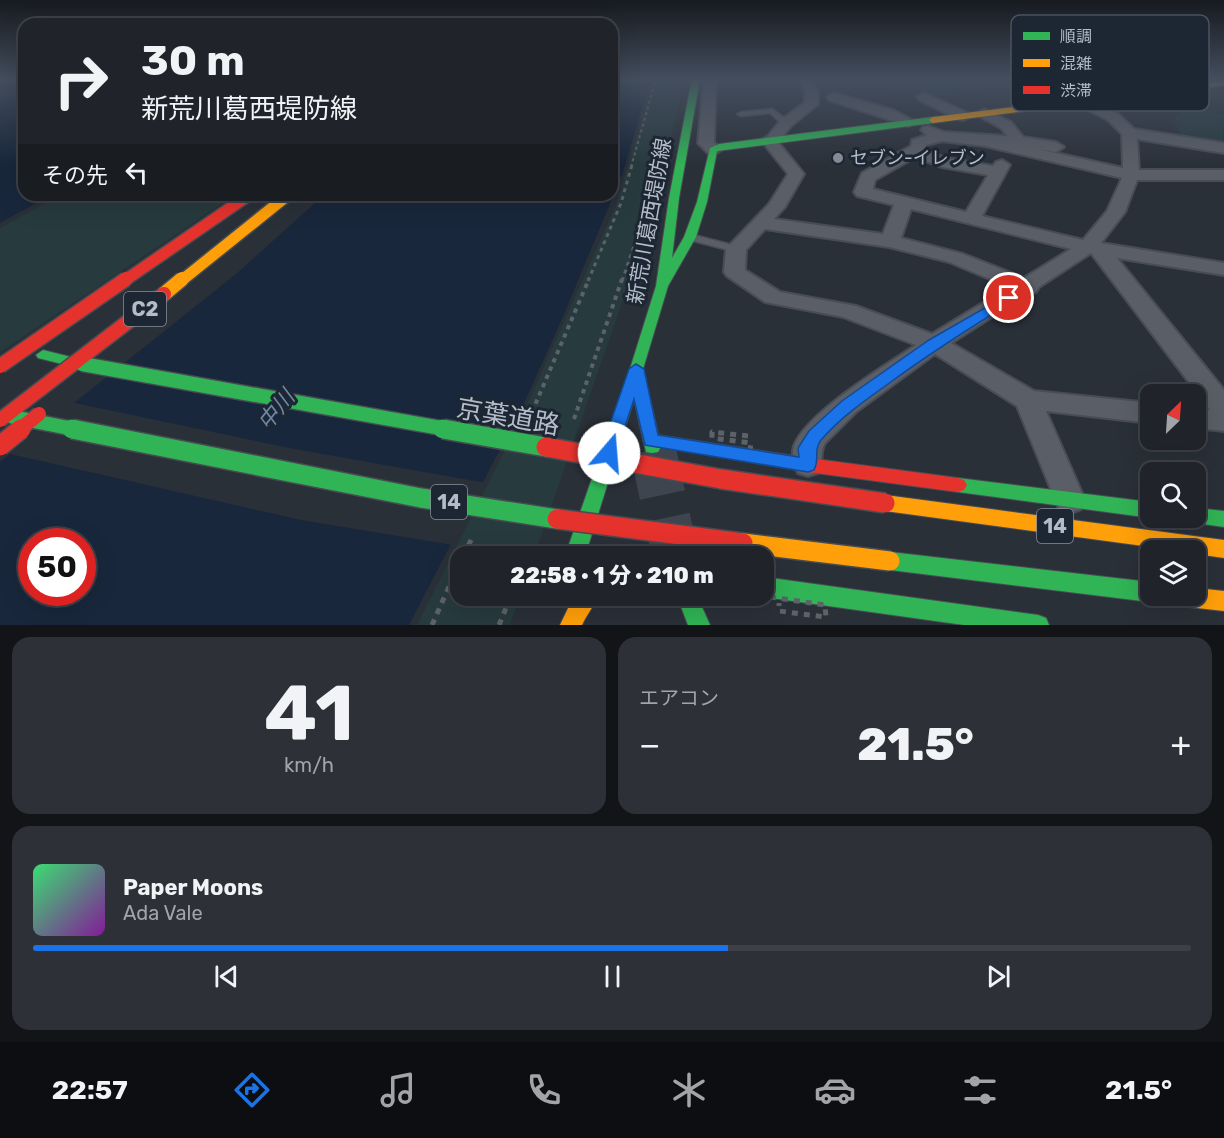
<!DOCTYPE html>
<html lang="ja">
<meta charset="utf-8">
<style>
body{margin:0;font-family:Rubik,"Noto Sans JP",sans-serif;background:#2d3036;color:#f1f3f6;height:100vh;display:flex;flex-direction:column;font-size:22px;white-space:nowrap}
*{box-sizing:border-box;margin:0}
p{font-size:20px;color:#a2a4a8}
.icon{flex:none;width:33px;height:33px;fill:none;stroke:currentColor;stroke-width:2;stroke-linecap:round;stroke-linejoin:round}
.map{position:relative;height:625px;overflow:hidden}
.sheet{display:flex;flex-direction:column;gap:12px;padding:12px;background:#121417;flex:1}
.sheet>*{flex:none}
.hud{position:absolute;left:18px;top:18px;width:600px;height:183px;border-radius:18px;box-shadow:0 6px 24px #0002,0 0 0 2px #3d4147;background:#20242a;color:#f1f3f6;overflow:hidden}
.needle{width:39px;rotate:25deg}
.buttons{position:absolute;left:1140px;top:384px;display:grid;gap:12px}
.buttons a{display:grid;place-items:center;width:66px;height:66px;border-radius:12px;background:#20242a;box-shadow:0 6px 24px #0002,0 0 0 2px #3d4147;font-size:30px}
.speed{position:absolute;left:18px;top:528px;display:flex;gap:12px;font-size:30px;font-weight:700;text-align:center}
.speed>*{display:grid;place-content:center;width:78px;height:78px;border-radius:50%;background:#20242a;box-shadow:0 6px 24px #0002,0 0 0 2px #3d4147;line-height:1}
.speed .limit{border:9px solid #d22;background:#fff;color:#111}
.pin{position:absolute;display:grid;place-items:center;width:51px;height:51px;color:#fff;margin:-26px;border:3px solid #fff;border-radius:50%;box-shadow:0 2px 6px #0007}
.me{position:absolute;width:66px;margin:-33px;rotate:18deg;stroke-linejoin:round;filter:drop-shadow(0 0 4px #0008)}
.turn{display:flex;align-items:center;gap:21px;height:126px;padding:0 24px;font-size:27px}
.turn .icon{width:78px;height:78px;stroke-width:2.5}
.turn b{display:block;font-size:42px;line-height:51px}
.then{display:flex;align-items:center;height:57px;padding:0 24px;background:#0003;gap:12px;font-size:22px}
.big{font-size:45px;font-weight:800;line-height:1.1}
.sheet .card{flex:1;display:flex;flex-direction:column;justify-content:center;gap:9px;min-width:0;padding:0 21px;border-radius:18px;background:#2d3036}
.sheet .dial{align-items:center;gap:0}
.dial b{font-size:78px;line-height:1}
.song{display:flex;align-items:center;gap:18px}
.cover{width:72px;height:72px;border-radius:9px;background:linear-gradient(135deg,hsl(140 70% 55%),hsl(290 70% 35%))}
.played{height:6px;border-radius:3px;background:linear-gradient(90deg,#1a73e8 60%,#3d4147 60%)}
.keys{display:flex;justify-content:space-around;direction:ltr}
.heat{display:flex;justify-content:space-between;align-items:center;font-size:33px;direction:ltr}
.sheet .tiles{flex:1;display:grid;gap:12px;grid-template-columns:1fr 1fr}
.card:last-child{grid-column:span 2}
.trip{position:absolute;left:450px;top:546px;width:324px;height:60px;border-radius:18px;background:#20242a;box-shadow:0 6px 24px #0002,0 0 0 2px #3d4147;font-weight:800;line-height:60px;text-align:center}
.tab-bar{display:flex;height:96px;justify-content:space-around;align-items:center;background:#0d0e11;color:#a2a4a8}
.tab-bar .icon{width:42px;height:42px}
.tab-bar .current{color:#1a73e8}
.tab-bar b{font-size:27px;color:#f1f3f6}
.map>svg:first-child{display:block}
.green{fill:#273a3e}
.water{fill:#19273c;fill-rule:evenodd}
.pier{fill:#2a3038}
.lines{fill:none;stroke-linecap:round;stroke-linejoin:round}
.secondary-tunnel{stroke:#3f454e;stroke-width:46;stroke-dasharray:46 23;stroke-linecap:butt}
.lane-casing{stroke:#484c55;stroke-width:3}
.street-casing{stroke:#484c55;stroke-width:4}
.fast-casing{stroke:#484c55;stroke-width:2}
.slow-casing{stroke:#484c55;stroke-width:2}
.jam-casing{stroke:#484c55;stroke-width:2}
.path-far3{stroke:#5c6268;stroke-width:2;stroke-dasharray:3 3;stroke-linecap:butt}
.path-far2{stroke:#5c6268;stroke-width:3;stroke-dasharray:4 4;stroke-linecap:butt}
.path-far1{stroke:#5c6268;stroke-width:4;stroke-dasharray:4.5 4.5;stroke-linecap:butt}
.path{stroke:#5c6268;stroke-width:5;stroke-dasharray:6 6;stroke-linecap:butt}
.lane{fill:#5a5e66;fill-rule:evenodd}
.street{fill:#5a5e66;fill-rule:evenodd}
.fast{fill:#30b455;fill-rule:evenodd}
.slow{fill:#ff9f0a;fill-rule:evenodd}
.jam{fill:#e5322d;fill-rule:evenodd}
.fast-bridge-far1-casing{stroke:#474c53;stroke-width:17;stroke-linecap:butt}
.fast-bridge-casing{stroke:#474c53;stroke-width:22;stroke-linecap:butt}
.slow-bridge-far2-casing{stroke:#474c53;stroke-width:14;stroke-linecap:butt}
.slow-bridge-far1-casing{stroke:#474c53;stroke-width:17;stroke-linecap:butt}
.slow-bridge-casing{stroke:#474c53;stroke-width:22;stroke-linecap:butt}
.jam-bridge-far2-casing{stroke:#474c53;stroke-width:14;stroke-linecap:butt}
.jam-bridge-far1-casing{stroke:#474c53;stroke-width:17;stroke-linecap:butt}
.jam-bridge-casing{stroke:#474c53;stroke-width:22;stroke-linecap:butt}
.path-bridge{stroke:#5c6268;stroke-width:5;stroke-dasharray:6 6;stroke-linecap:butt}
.fast-bridge-far1{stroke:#30b455;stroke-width:14}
.fast-bridge{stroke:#30b455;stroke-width:19}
.slow-bridge-far2{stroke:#ff9f0a;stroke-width:11}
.slow-bridge-far1{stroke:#ff9f0a;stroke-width:14}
.slow-bridge{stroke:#ff9f0a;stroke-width:19}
.jam-bridge-far2{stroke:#e5322d;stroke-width:11}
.jam-bridge-far1{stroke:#e5322d;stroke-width:14}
.jam-bridge{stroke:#e5322d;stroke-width:19}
.route{fill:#1a73e8;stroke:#114b97;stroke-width:1.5}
.poi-dot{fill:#848b96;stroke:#1d2633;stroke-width:2}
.labels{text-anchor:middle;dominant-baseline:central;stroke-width:6;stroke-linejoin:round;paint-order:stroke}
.far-poi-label{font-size:18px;fill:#b4bcc9;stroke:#1d2633;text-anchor:start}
.shield{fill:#1d2633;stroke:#878f9c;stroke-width:1.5}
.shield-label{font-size:20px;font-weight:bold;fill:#b4bcc9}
.street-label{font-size:21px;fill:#b4bcc9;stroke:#1d2633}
.water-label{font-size:22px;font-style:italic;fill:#6d86a8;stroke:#1d2633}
.near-street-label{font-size:26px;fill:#b4bcc9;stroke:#1d2633}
.key{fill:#1d2633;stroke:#4a5360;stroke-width:1.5}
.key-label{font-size:16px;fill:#b4bcc9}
</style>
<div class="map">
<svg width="1224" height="625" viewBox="0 0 1224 625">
<rect width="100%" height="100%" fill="#2a3038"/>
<!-- green -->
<g class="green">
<path d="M 654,79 L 685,79 L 654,211 L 534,556 L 460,556 L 460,596 L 520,596 L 510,625 L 417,625 L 522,416 L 616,205 Z"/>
<path d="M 881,79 L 1016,79 L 1020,86 L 985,88 L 983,93 L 965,90 C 950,100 903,90 884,88 Z"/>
<path d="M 1187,106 L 1224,115 L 1223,144 L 1182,138 L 1174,120 L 1182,109 Z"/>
<path d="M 61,195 L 235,195 L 0,352 L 0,228 Z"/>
</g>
<!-- water -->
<g class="water">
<path d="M 0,79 L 24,79 L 24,195 L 51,195 L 0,223 Z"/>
<path d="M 612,79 L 651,79 L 622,175 L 562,319 L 525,401 L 409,625 L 0,625 L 0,462 L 236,274 L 324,195 L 612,195 ZM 32,542 L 82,542 L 82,592 L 32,592 Z"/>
</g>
<!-- pier -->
<path class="pier" d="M 70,402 L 289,448 L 486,483 L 453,545 L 301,520 L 6,453 Z"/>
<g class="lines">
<!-- secondary-tunnel -->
<path class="secondary-tunnel" d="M 653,450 L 675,555"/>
<!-- lane casing -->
<g class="lane-casing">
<g id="lane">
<path d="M 772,109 L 789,121 L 789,125 L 783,125 L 770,113 L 741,116 L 737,114 L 741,112 Z"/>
<path d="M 690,234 L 740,247 L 741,249 L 736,252 L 686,239 L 685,237 L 686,235 Z"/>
</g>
</g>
<!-- street casing -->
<g class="street-casing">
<g id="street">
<path d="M 704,79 L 716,79 L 714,142 L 721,150 L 713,155 L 708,153 L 698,143 Z"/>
<path d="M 799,79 L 811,79 L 818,92 L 818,104 L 791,126 L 778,142 L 804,174 L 785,207 L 774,219 L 883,234 L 894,205 L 857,196 L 854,192 L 862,173 L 911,146 L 912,140 L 927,135 L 921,130 L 923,127 L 928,126 L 944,132 L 1007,136 L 1001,128 L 979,116 L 977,113 L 984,109 L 1011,122 L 1023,137 L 1056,142 L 1064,147 L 1056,152 L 1038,149 L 1123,168 L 1122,134 L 1108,120 L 1077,104 L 1075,101 L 1077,98 L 1087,98 L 1118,114 L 1134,129 L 1224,143 L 1224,153 L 1137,139 L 1139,170 L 1224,170 L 1224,180 L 1137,180 L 1125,212 L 1101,243 L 1224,263 L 1224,275 L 1117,258 L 1224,390 L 1224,431 L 1196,428 L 1196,408 L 1210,410 L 1091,253 L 1039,287 L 1036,292 L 1029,293 L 951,343 L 1034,391 L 1150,403 L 1150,423 L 1046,411 L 1085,500 L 1081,509 L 1070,513 L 1059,509 L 1017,406 L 935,354 L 856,412 L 825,443 C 819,453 824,463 818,473 L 808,476 L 798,473 C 794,465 791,455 794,446 C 806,413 886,365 916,345 L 843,317 L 765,302 L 727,276 L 724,272 L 726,249 L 769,204 L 788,174 L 761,140 L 768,136 L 781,120 L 804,103 L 806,92 ZM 942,141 L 985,146 L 1122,178 L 1107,211 L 1083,240 L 982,216 L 1010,165 L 1002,160 L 996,162 L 993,166 L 946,158 L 925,150 L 926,145 ZM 915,157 L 942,167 L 988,175 L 966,212 L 873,189 L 875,180 ZM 911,209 L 1071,249 L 1024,278 L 963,254 L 901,238 ZM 765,229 L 889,247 L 949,262 L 1009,287 L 932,334 L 856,306 L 780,292 L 745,270 L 746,250 Z"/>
<path d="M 1015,79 L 1027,79 L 1033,89 L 1061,105 L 1054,109 L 1049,108 L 1020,93 L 1020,88 Z"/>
<path d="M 1065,79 L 1082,79 L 1124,93 L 1126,96 L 1119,100 L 1114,99 Z"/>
<path d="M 1116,79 L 1133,79 L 1165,89 L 1166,92 L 1165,95 L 1155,95 Z"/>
<path d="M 834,93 L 893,110 L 916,122 L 909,126 L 829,100 L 827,97 Z"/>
<path d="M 924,93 L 968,113 L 970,116 L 963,120 L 958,119 L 919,100 L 917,97 Z"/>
</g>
</g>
<!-- fast casing -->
<g class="fast-casing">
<g id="fast">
<path d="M 692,79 L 700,79 L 679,198 L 672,258 L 684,237 L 697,202 L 710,148 L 719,144 L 933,117 L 937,120 L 933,123 L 717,151 L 707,202 L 696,237 L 668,286 L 643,369 L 661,447 L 658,452 L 652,453 L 646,452 L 634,399 L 585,556 L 565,556 L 629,372 L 656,286 L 669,198 Z"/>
<path d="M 43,350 L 87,361 L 89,364 L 87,367 L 82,369 L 38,358 L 36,355 Z"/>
<path d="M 958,478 L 1150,502 L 1151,518 L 958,492 L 952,490 L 949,485 L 952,480 Z"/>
<path d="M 1196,508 L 1224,511 L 1224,527 L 1189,522 L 1187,518 L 1196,518 Z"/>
<path d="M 890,552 L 1150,582 L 1150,596 L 1159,596 L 1157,599 L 1150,602 L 890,570 L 883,567 L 880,561 L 883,555 Z"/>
<path d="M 764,577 L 1038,615 L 1046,618 L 1049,625 L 964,625 L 764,597 L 761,596 L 764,596 Z"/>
<path d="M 677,596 L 697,596 L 710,625 L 688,625 Z"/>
</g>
</g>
<!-- slow casing -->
<g class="slow-casing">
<g id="slow">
<path d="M 1224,81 L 1224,85 L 933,123 L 929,120 L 933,117 Z"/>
<path d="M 885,495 L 1224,540 L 1224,558 L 1196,554 L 1196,550 L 1173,550 L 885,511 L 878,508 L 876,503 L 878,498 Z"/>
<path d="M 1196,588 L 1224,591 L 1224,611 L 1179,606 L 1172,603 L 1169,596 L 1196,596 Z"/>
<path d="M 574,596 L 598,596 C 594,606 587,614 582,625 L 560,625 Z"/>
</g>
</g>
<!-- jam casing -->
<g class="jam-casing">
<path id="jam" d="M 651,434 L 808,458 L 958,478 L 964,480 L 967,485 L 964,490 L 958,492 L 808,472 L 645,444 L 643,440 L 645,436 Z"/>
</g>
<!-- path-far3 -->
<path class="path-far3" d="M 631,167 L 656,79"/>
<!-- path-far2 -->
<g class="path-far2">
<path d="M 588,281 L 621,203 L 632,165"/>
<path d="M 622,281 L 647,208"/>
</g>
<!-- path-far1 -->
<g class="path-far1">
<path d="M 532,412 L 589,279"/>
<path d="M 574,419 L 622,279"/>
</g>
<!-- path -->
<g class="path">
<path d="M 463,556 L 472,538"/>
<path d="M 525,556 L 528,548"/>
<path d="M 432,625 L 460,562"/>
<path d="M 499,625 L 511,596"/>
</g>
<!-- lane -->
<use href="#lane" class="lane"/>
<!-- street -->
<use href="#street" class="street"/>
<!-- fast -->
<use href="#fast" class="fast"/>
<!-- slow -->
<use href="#slow" class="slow"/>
<!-- jam -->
<use href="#jam" class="jam"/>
<!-- fast-bridge-far1 casing -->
<g class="fast-bridge-far1-casing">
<g id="fast-bridge-far1">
<path d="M 82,364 L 452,430"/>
<path d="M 13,417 L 79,430"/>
</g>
</g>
<!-- fast-bridge casing -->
<g class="fast-bridge-casing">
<g id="fast-bridge">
<path d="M 72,429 L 421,498 L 557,519"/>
<path d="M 443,429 L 546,447"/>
</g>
</g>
<!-- slow-bridge-far2 casing -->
<g class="slow-bridge-far2-casing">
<path id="slow-bridge-far2" d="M 181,281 L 288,195"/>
</g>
<!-- slow-bridge-far1 casing -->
<g class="slow-bridge-far1-casing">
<path id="slow-bridge-far1" d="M 164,294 L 182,279"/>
</g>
<!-- slow-bridge casing -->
<g class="slow-bridge-casing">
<path id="slow-bridge" d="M 743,543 L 890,561"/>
</g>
<!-- jam-bridge-far2 casing -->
<g class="jam-bridge-far2-casing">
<path id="jam-bridge-far2" d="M 124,281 L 249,195"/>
</g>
<!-- jam-bridge-far1 casing -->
<g class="jam-bridge-far1-casing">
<g id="jam-bridge-far1">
<path d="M 0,366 L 126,279"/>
<path d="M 0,420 L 164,294"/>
<path d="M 19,430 L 39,414"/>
</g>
</g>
<!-- jam-bridge casing -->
<g class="jam-bridge-casing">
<g id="jam-bridge">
<path d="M 0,446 L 21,429"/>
<path d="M 546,447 L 721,479 L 885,503"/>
<path d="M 557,519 L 743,543"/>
</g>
</g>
<!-- path-bridge -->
<g class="path-bridge">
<path d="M 748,436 L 712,432 L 712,438 L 751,443 L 750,450"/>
<path d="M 770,597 L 825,605 L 826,617 L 779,611 L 779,603"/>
</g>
<!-- fast-bridge-far1 -->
<use href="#fast-bridge-far1" class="fast-bridge-far1"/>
<!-- fast-bridge -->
<use href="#fast-bridge" class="fast-bridge"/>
<!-- slow-bridge-far2 -->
<use href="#slow-bridge-far2" class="slow-bridge-far2"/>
<!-- slow-bridge-far1 -->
<use href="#slow-bridge-far1" class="slow-bridge-far1"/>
<!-- slow-bridge -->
<use href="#slow-bridge" class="slow-bridge"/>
<!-- jam-bridge-far2 -->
<use href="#jam-bridge-far2" class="jam-bridge-far2"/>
<!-- jam-bridge-far1 -->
<use href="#jam-bridge-far1" class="jam-bridge-far1"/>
<!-- jam-bridge -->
<use href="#jam-bridge" class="jam-bridge"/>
</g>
<!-- sky -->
<linearGradient id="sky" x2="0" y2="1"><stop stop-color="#171a1f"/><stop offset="0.48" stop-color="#444e5e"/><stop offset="1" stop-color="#444e5e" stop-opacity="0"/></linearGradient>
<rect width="1224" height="166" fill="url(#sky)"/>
<!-- route -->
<path class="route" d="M 1009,294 L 1016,298 L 1014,301 C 971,327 929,354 888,384 C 864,401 840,418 821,440 C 813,450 820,460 814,470 L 808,472 L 645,445 L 634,399 L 615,457 L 609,459 L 603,457 L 600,453 L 629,369 L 636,364 L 644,369 L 658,435 L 799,457 L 798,448 L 809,431 L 842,401 L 929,340 Z"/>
<!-- markers -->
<circle class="poi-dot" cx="838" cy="158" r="6"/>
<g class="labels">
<!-- far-poi labels -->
<g class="far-poi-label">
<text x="850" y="158">セブン-イレブン</text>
</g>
<!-- shield labels -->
<g class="shield">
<rect x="124" y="292" width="42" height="34" rx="4.5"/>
<rect x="431" y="485" width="36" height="34" rx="4.5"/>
<rect x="1037" y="509" width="36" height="34" rx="4.5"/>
</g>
<g class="shield-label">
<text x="145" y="309">C2</text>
<text x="449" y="502">14</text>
<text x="1055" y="526">14</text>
</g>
<!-- street labels -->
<g class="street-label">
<text transform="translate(649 221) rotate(-80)">新荒川葛西堤防線</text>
</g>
<!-- water labels -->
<g class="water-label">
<text transform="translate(276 410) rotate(-51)">中川</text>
</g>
<!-- near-street labels -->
<g class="near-street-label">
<text transform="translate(508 417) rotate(10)">京葉道路</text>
</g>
</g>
<!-- legend -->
<rect x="1011" y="15" width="198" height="96" rx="9" class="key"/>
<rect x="1023" y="32" width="27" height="8" fill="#30b455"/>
<rect x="1023" y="59" width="27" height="8" fill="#ff9f0a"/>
<rect x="1023" y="86" width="27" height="8" fill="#e5322d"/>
<g class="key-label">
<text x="1060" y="42">順調</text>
<text x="1060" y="69">混雑</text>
<text x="1060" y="96">渋滞</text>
</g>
</svg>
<div class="buttons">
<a><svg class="needle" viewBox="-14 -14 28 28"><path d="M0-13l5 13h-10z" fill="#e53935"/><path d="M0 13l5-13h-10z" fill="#a2a4a8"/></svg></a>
<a><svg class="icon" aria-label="search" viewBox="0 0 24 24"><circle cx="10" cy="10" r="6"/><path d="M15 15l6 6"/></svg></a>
<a><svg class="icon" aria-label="layers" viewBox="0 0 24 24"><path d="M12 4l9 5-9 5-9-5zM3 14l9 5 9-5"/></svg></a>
</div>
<div class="speed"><div class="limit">50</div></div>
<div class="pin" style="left:1009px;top:298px;background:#d93025"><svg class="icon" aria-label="arrive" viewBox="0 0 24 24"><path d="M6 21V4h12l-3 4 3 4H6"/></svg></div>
<svg class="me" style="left:609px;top:453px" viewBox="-20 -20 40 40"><circle r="19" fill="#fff"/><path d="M0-13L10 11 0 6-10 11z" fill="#1a73e8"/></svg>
<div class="trip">22:58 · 1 分 · 210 m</div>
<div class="hud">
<div class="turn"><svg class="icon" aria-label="right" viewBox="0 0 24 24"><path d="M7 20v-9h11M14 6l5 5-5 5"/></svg><div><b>30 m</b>新荒川葛西堤防線</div></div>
<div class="then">その先<svg class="icon" aria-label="left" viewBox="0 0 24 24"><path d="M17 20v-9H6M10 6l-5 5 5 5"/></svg></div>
</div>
</div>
<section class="sheet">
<div class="tiles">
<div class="card dial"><b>41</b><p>km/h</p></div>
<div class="card"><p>エアコン</p>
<div class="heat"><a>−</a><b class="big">21.5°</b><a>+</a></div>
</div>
<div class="card">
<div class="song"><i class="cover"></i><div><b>Paper Moons</b><p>Ada Vale</p></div></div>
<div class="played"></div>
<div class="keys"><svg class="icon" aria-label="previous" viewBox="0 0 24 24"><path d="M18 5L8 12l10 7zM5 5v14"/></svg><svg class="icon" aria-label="pause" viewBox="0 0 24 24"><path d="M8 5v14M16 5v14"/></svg><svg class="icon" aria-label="next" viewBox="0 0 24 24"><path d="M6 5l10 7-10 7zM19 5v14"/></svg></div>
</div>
</div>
</section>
<nav class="tab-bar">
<b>22:57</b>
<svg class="icon current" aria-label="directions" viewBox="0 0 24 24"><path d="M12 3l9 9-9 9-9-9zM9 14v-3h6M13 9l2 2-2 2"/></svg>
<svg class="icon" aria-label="music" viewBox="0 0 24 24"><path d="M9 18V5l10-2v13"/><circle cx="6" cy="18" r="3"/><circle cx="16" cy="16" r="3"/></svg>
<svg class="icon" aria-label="phone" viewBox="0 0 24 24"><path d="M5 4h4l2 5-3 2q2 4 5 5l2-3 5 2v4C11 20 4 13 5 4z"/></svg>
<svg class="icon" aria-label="climate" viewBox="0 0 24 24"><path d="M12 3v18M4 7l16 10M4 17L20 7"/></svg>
<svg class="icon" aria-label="car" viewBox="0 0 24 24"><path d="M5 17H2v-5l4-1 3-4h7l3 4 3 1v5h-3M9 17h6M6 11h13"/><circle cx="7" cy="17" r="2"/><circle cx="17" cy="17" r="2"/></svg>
<svg class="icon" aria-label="filters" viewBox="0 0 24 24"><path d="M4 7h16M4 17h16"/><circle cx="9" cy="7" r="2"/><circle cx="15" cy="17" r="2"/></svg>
<b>21.5°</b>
</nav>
